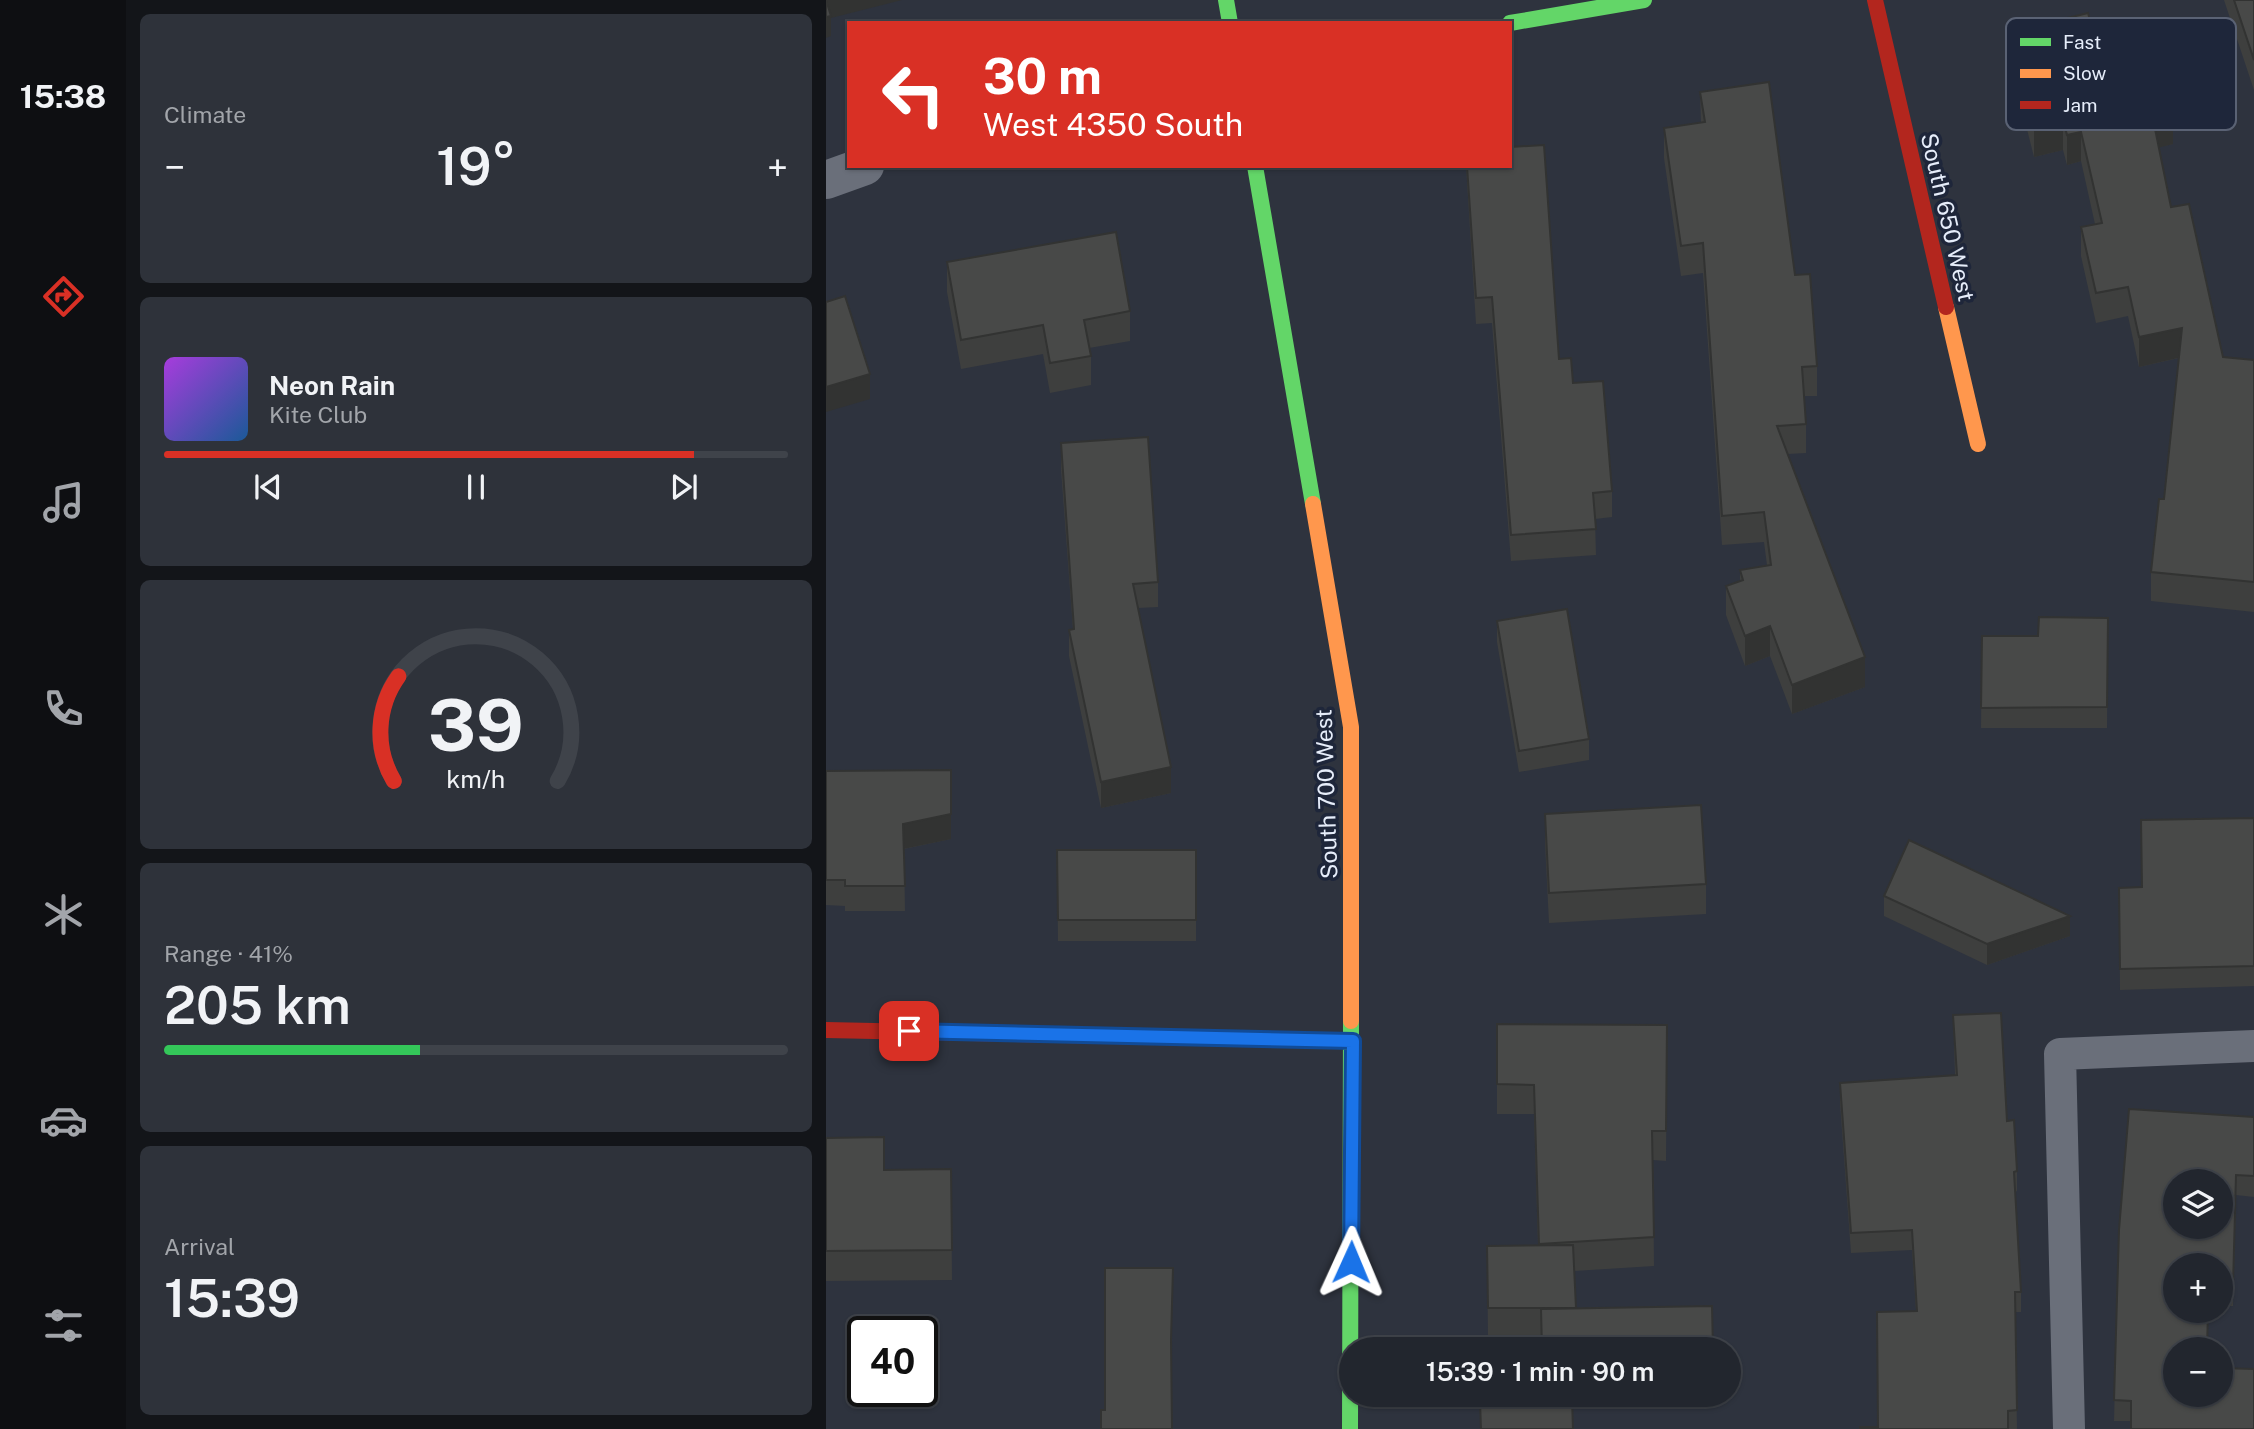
<!DOCTYPE html>
<meta charset="utf-8">
<style>
body{margin:0;font-family:"Public Sans",sans-serif;background:#2e323a;color:#f1f3f6;height:100vh;display:flex;flex-direction:column;font-size:26px;white-space:nowrap}
*{box-sizing:border-box;margin:0}
p{font-size:23px;color:#a2a5aa}
.icon{flex:none;width:38px;height:38px;fill:none;stroke:currentColor;stroke-width:2;stroke-linecap:round;stroke-linejoin:round}
.map{position:relative;flex:1;overflow:hidden}
.sheet{display:flex;flex-direction:column;gap:14px;padding:14px;background:#131519;width:700px}
.sheet>*{flex:none}
.guide{position:absolute;left:21px;top:21px;width:665px;height:147px;border-radius:0px;box-shadow:0 2px 5px #0004,0 0 0 2px #3f434a;background:#d93025;color:#fff;overflow:hidden}
.controls{position:absolute;left:1337px;top:1169px;display:grid;gap:14px}
.controls a{display:grid;place-items:center;width:70px;height:70px;border-radius:50%;background:#22262e;box-shadow:0 2px 5px #0004,0 0 0 2px #3f434a;font-size:35px}
.speed{position:absolute;left:21px;top:1316px;display:flex;gap:14px;font-size:35px;font-weight:700;text-align:center}
.speed>*{display:grid;place-content:center;width:91px;height:91px;border-radius:50%;background:#22262e;box-shadow:0 2px 5px #0004,0 0 0 2px #3f434a;line-height:1}
.speed .limit{border:4px solid #111;border-radius:10px;background:#fff;color:#111}
.pin{position:absolute;display:grid;place-items:center;width:60px;height:60px;color:#fff;margin:-30px;border-radius:14px;box-shadow:0 4px 10px #0006}
.me{position:absolute;width:77px;margin:-38px;rotate:1deg;stroke-linejoin:round;filter:drop-shadow(0 0 5px #0008)}
.turn{display:flex;align-items:center;gap:24px;height:147px;padding:0 21px;font-size:32px}
.turn .icon{width:91px;height:91px;stroke-width:2.5}
.turn b{display:block;font-size:49px;line-height:60px}
.big{font-size:52px;font-weight:600;line-height:1.1}
.sheet .tile{flex:1;display:flex;flex-direction:column;justify-content:center;gap:10px;min-width:0;padding:0 24px;border-radius:10px;background:#2e323a}
.sheet .dial{align-items:center;gap:0}
.dial svg{height:182px;overflow:visible;fill:none;stroke:#3f434a;stroke-width:7;stroke-linecap:round;text-anchor:middle}
.dial text{fill:#f1f3f6;stroke:none}
.song{display:flex;align-items:center;gap:21px}
.cover{width:84px;height:84px;border-radius:10px;background:linear-gradient(135deg,hsl(280 70% 55%),hsl(210 70% 35%))}
.played{height:7px;border-radius:4px;background:linear-gradient(90deg,#d93025 85%,#3f434a 85%)}
.keys{display:flex;justify-content:space-around;direction:ltr}
.heat{display:flex;justify-content:space-between;align-items:center;font-size:38px;direction:ltr}
.charge{height:10px;border-radius:5px;background:linear-gradient(90deg,#34c759 41%,#3f434a 0)}
.trip{position:absolute;left:513px;top:1337px;width:402px;height:70px;border-radius:35px;background:#22262e;box-shadow:0 2px 5px #0004,0 0 0 2px #3f434a;font-weight:600;line-height:70px;text-align:center}
main{display:flex;flex:1;min-height:0}
.menu{display:flex;flex-direction:column;width:126px;justify-content:space-around;align-items:center;background:#0e0f12;color:#a2a5aa}
.menu .icon{width:49px;height:49px}
.menu .on{color:#d93025}
.menu b{font-size:32px;color:#f1f3f6}
.map>svg:first-child{display:block}
.lines{fill:none;stroke-linecap:round;stroke-linejoin:round}
.lane{stroke:#6a6f7a;stroke-width:32}
.street{stroke:#6a6f7a;stroke-width:38}
.fast{stroke:#63d668;stroke-width:16}
.slow{stroke:#ff974d;stroke-width:16}
.jam{stroke:#b3261e;stroke-width:16}
.wall{fill:#3e3f3e;fill-rule:evenodd}
.shaded-wall{fill:#323332}
.building{fill:#484948;stroke:#323332;stroke-width:2;fill-rule:evenodd}
.route-casing{stroke:#114b97;stroke-width:18}
.route{stroke:#1a73e8;stroke-width:12}
.labels{text-anchor:middle;dominant-baseline:central;stroke-width:7;stroke-linejoin:round;paint-order:stroke}
.street-label{font-size:23px;fill:#e6edfa;stroke:#1e263a}
.key{fill:#1e263a;stroke:#5a6274;stroke-width:2}
.key-label{font-size:19px;fill:#e6edfa}
</style>
<main>
<nav class="menu">
<b>15:38</b>
<svg class="icon on" aria-label="directions" viewBox="0 0 24 24"><path d="M12 3l9 9-9 9-9-9zM9 14v-3h6M13 9l2 2-2 2"/></svg>
<svg class="icon" aria-label="music" viewBox="0 0 24 24"><path d="M9 18V5l10-2v13"/><circle cx="6" cy="18" r="3"/><circle cx="16" cy="16" r="3"/></svg>
<svg class="icon" aria-label="phone" viewBox="0 0 24 24"><path d="M5 4h4l2 5-3 2q2 4 5 5l2-3 5 2v4C11 20 4 13 5 4z"/></svg>
<svg class="icon" aria-label="climate" viewBox="0 0 24 24"><path d="M12 3v18M4 7l16 10M4 17L20 7"/></svg>
<svg class="icon" aria-label="car" viewBox="0 0 24 24"><path d="M5 17H2v-5l4-1 3-4h7l3 4 3 1v5h-3M9 17h6M6 11h13"/><circle cx="7" cy="17" r="2"/><circle cx="17" cy="17" r="2"/></svg>
<svg class="icon" aria-label="filters" viewBox="0 0 24 24"><path d="M4 7h16M4 17h16"/><circle cx="9" cy="7" r="2"/><circle cx="15" cy="17" r="2"/></svg>
</nav>
<section class="sheet">
<div class="tile"><p>Climate</p>
<div class="heat"><a>−</a><b class="big">19°</b><a>+</a></div>
</div>
<div class="tile">
<div class="song"><i class="cover"></i><div><b>Neon Rain</b><p>Kite Club</p></div></div>
<div class="played"></div>
<div class="keys"><svg class="icon" aria-label="previous" viewBox="0 0 24 24"><path d="M18 5L8 12l10 7zM5 5v14"/></svg><svg class="icon" aria-label="pause" viewBox="0 0 24 24"><path d="M8 5v14M16 5v14"/></svg><svg class="icon" aria-label="next" viewBox="0 0 24 24"><path d="M6 5l10 7-10 7zM19 5v14"/></svg></div>
</div>
<div class="tile dial"><svg viewBox="0 0 100 80">
<path d="M14 69A42 42 0 1 1 86 69"/>
<path d="M14 69A42 42 0 0 1 16 23" stroke="#d93025"/>
<text x="50" y="56" font-size="32" font-weight="700">39</text>
<text x="50" y="72" font-size="11">km/h</text>
</svg></div>
<div class="tile"><p>Range · 41%</p><b class="big">205 km</b><div class="charge"></div></div>
<div class="tile"><p>Arrival</p><b class="big">15:39</b></div>
</section>
<div class="map">
<svg width="1428" height="1429" viewBox="0 0 1428 1429">
<rect width="100%" height="100%" fill="#2e333e"/>
<g class="lines">
<!-- lane -->
<path class="lane" d="M 1243,1429 L 1234,1054 L 1428,1046"/>
<!-- street -->
<path class="street" d="M 0,180 L 39,166"/>
<!-- fast -->
<g class="fast">
<path d="M 400,0 L 404,23"/>
<path d="M 684,23 L 818,0"/>
<path d="M 429,166 L 487,504"/>
<path d="M 524,1429 L 525,1021"/>
</g>
<!-- slow -->
<g class="slow">
<path d="M 1120,307 L 1152,444"/>
<path d="M 487,504 L 525,727 L 525,1021"/>
<path d="M 389,1038 L 527,1041"/>
</g>
<!-- jam -->
<g class="jam">
<path d="M 1049,0 L 1120,307"/>
<path d="M 0,1030 L 389,1038"/>
</g>
</g>
<!-- wall -->
<g class="wall">
<path d="M 1398,0 L 1428,0 L 1428,90 Z"/>
<path d="M 1267,31 L 1347,144 L 1333,147 L 1345,207 L 1397,357 L 1428,360 L 1428,612 L 1325,601 L 1325,572 L 1338,499 L 1353,358 L 1313,367 L 1302,316 L 1270,323 L 1255,256 L 1255,227 L 1269,224 L 1255,161 L 1241,165 L 1237,150 L 1208,157 L 1184,62 L 1184,32 Z"/>
<path d="M 874,92 L 969,275 L 991,366 L 991,396 L 978,396 L 980,424 L 980,453 L 962,454 L 1039,687 L 966,714 L 944,656 L 919,666 L 900,615 L 900,586 L 914,581 L 914,570 L 941,565 L 938,542 L 896,545 L 877,273 L 855,276 L 838,158 L 838,128 L 875,123 Z"/>
<path d="M 640,166 L 684,166 L 733,359 L 747,383 L 786,491 L 786,517 L 769,519 L 770,555 L 685,561 L 666,323 L 650,324 Z"/>
<path d="M 121,262 L 304,311 L 304,341 L 263,348 L 265,356 L 265,385 L 224,393 L 217,354 L 135,369 L 121,292 Z"/>
<path d="M 235,443 L 332,582 L 332,607 L 312,608 L 345,793 L 275,808 L 243,656 L 243,630 L 247,630 L 235,469 Z"/>
<path d="M 1282,618 L 1281,728 L 1155,728 L 1156,636 L 1212,636 Z"/>
<path d="M 671,621 L 763,739 L 763,760 L 693,772 L 671,642 Z"/>
<path d="M 0,771 L 125,839 L 78,849 L 79,911 L 19,911 L 19,906 L 0,905 Z"/>
<path d="M 719,814 L 880,884 L 880,914 L 723,923 L 719,843 Z"/>
<path d="M 1428,818 L 1428,986 L 1294,990 L 1293,888 L 1316,887 Z"/>
<path d="M 231,850 L 370,850 L 370,941 L 232,941 Z"/>
<path d="M 1058,896 L 1244,936 L 1161,965 L 1058,916 Z"/>
<path d="M 1127,1015 L 1181,1121 L 1191,1171 L 1191,1191 L 1189,1192 L 1195,1292 L 1195,1312 L 1189,1312 L 1191,1429 L 1034,1429 L 1051,1427 L 1090,1311 L 1086,1250 L 1025,1253 L 1014,1103 L 1014,1083 L 1129,1075 Z"/>
<path d="M 671,1024 L 841,1025 L 840,1161 L 827,1160 L 828,1266 L 748,1271 L 750,1308 L 887,1349 L 715,1349 L 715,1337 L 662,1337 L 661,1246 L 712,1246 L 708,1114 L 671,1114 Z"/>
<path d="M 1303,1109 L 1428,1117 L 1428,1197 L 1410,1195 L 1407,1306 L 1395,1306 L 1395,1265 L 1349,1265 L 1349,1311 L 1382,1311 L 1381,1349 L 1349,1349 L 1349,1395 L 1395,1395 L 1395,1368 L 1428,1369 L 1428,1429 L 1305,1429 L 1305,1421 L 1288,1421 L 1293,1230 ZM 1349,1181 L 1395,1181 L 1395,1227 L 1349,1227 Z"/>
<path d="M 0,1138 L 58,1170 L 125,1169 L 126,1280 L 0,1281 Z"/>
</g>
<!-- shaded-wall -->
<g class="shaded-wall">
<path d="M 0,0 L 76,0 L 5,18 L 5,36 L 0,38 Z"/>
<path d="M 1347,115 L 1347,144 L 1327,149 L 1327,119 Z"/>
<path d="M 1237,120 L 1237,150 L 1208,157 L 1208,127 Z"/>
<path d="M 1255,132 L 1255,161 L 1241,165 L 1241,135 Z"/>
<path d="M 1356,328 L 1356,357 L 1313,367 L 1313,337 Z"/>
<path d="M 44,374 L 44,399 L 0,412 L 0,387 Z"/>
<path d="M 944,626 L 944,656 L 919,666 L 919,636 Z"/>
<path d="M 1039,657 L 1039,687 L 966,714 L 966,685 Z"/>
<path d="M 345,767 L 345,793 L 275,808 L 275,782 Z"/>
<path d="M 125,814 L 125,839 L 77,849 L 77,824 Z"/>
<path d="M 1244,916 L 1244,936 L 1161,965 L 1161,944 Z"/>
</g>
<!-- building -->
<g class="building">
<path d="M 0,0 L 5,16 L 0,17 Z"/>
<path d="M 1408,0 L 1428,0 L 1428,60 Z"/>
<path d="M 1262,13 L 1267,31 L 1323,18 L 1347,115 L 1327,119 L 1345,207 L 1363,204 L 1397,357 L 1428,360 L 1428,582 L 1325,572 L 1333,499 L 1338,499 L 1356,328 L 1313,337 L 1302,287 L 1270,293 L 1255,227 L 1276,223 L 1255,132 L 1241,135 L 1237,120 L 1208,127 L 1184,32 Z"/>
<path d="M 943,82 L 969,275 L 984,274 L 991,366 L 976,367 L 980,424 L 951,426 L 1039,657 L 966,685 L 944,626 L 919,636 L 900,586 L 917,580 L 914,570 L 945,565 L 938,512 L 896,516 L 877,243 L 855,246 L 838,128 L 879,122 L 874,92 Z"/>
<path d="M 718,145 L 733,359 L 745,358 L 747,383 L 777,381 L 786,491 L 767,493 L 770,529 L 685,535 L 666,297 L 650,298 L 641,166 L 684,166 L 684,147 Z"/>
<path d="M 290,232 L 304,311 L 258,320 L 265,356 L 224,363 L 217,325 L 135,340 L 121,262 Z"/>
<path d="M 19,296 L 44,374 L 0,387 L 0,302 Z"/>
<path d="M 322,437 L 332,582 L 307,584 L 345,767 L 275,782 L 243,630 L 248,629 L 235,443 Z"/>
<path d="M 741,609 L 763,739 L 693,751 L 671,621 Z"/>
<path d="M 1213,617 L 1282,618 L 1281,707 L 1155,708 L 1156,636 L 1212,636 Z"/>
<path d="M 125,770 L 125,814 L 77,824 L 79,886 L 19,886 L 19,880 L 0,880 L 0,771 Z"/>
<path d="M 875,805 L 880,884 L 723,893 L 719,814 Z"/>
<path d="M 1428,818 L 1428,966 L 1294,969 L 1293,888 L 1316,887 L 1315,820 Z"/>
<path d="M 1083,840 L 1244,916 L 1161,944 L 1058,896 Z"/>
<path d="M 231,850 L 370,850 L 370,920 L 232,920 Z"/>
<path d="M 1175,1013 L 1181,1121 L 1188,1120 L 1191,1171 L 1188,1172 L 1195,1292 L 1189,1292 L 1191,1410 L 1182,1411 L 1182,1429 L 1034,1429 L 1034,1427 L 1052,1427 L 1051,1312 L 1091,1311 L 1086,1230 L 1025,1233 L 1014,1083 L 1131,1075 L 1127,1015 Z"/>
<path d="M 671,1024 L 841,1025 L 840,1131 L 826,1131 L 828,1237 L 713,1244 L 708,1085 L 671,1084 Z"/>
<path d="M 1303,1109 L 1428,1117 L 1428,1176 L 1410,1175 L 1407,1286 L 1395,1285 L 1395,1265 L 1349,1265 L 1349,1311 L 1382,1311 L 1381,1349 L 1349,1349 L 1349,1395 L 1395,1395 L 1395,1368 L 1428,1369 L 1428,1429 L 1305,1429 L 1305,1401 L 1288,1400 L 1293,1230 ZM 1349,1181 L 1395,1181 L 1395,1227 L 1349,1227 Z"/>
<path d="M 58,1137 L 58,1170 L 125,1169 L 126,1250 L 0,1251 L 0,1138 Z"/>
<path d="M 747,1245 L 750,1308 L 662,1308 L 661,1246 Z"/>
<path d="M 279,1268 L 347,1268 L 345,1340 L 346,1429 L 275,1429 L 275,1410 L 279,1410 Z"/>
<path d="M 886,1306 L 887,1349 L 716,1349 L 715,1309 Z"/>
<path d="M 746,1398 L 747,1429 L 655,1429 L 654,1401 Z"/>
</g>
<g class="lines">
<!-- route casing -->
<g class="route-casing">
<path id="route" d="M 83,1031 L 527,1041 L 525,1262"/>
</g>
<!-- route -->
<use href="#route" class="route"/>
</g>
<g class="labels">
<!-- street labels -->
<g class="street-label">
<text transform="translate(1122 217) rotate(77)">South 650 West</text>
<text transform="translate(500 794) rotate(-92)">South 700 West</text>
</g>
</g>
<!-- legend -->
<rect x="1180" y="18" width="230" height="112" rx="10" class="key"/>
<rect x="1194" y="38" width="31" height="8" fill="#63d668"/>
<rect x="1194" y="69" width="31" height="9" fill="#ff974d"/>
<rect x="1194" y="101" width="31" height="8" fill="#b3261e"/>
<g class="key-label">
<text x="1237" y="49">Fast</text>
<text x="1237" y="80">Slow</text>
<text x="1237" y="112">Jam</text>
</g>
</svg>
<div class="controls">
<a><svg class="icon" aria-label="layers" viewBox="0 0 24 24"><path d="M12 4l9 5-9 5-9-5zM3 14l9 5 9-5"/></svg></a>
<a>+</a>
<a>−</a>
</div>
<div class="speed"><div class="limit">40</div></div>
<div class="pin" style="left:83px;top:1031px;background:#d93025"><svg class="icon" aria-label="arrive" viewBox="0 0 24 24"><path d="M6 21V4h12l-3 4 3 4H6"/></svg></div>
<svg class="me" style="left:525px;top:1262px" viewBox="-20 -20 40 40"><path d="M0-17L14 15 0 8-14 15z" fill="#1a73e8" stroke="#fff" stroke-width="4"/></svg>
<div class="trip">15:39 · 1 min · 90 m</div>
<div class="guide">
<div class="turn"><svg class="icon" aria-label="left" viewBox="0 0 24 24"><path d="M17 20v-9H6M10 6l-5 5 5 5"/></svg><div><b>30 m</b>West 4350 South</div></div>
</div>
</div>
</main>
